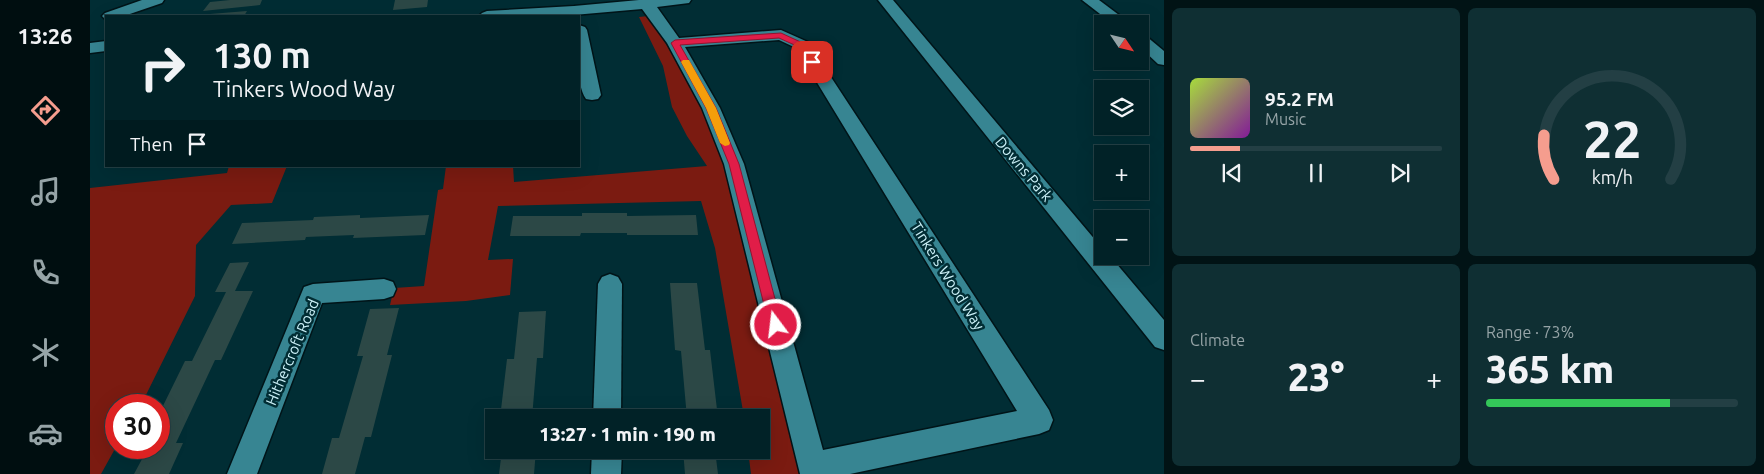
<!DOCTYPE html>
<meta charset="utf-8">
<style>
body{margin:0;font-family:Ubuntu,sans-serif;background:#0f2f33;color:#f1f3f6;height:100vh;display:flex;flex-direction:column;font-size:19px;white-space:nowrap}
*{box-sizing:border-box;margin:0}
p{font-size:16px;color:#96a4a7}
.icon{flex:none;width:28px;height:28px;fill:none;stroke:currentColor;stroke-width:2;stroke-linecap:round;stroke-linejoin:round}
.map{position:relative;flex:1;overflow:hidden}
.details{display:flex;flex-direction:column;gap:8px;padding:8px;background:#011315;width:600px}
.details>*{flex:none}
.hud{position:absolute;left:15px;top:15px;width:475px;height:152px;border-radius:0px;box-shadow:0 5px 20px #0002,0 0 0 1px #233f44;background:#012227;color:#f1f3f6;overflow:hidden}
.needle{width:32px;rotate:125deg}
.fabs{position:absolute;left:1004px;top:15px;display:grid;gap:10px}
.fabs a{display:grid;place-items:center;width:55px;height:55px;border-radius:0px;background:#012227;box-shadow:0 5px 20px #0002,0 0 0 1px #233f44;font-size:25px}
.speed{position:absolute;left:15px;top:394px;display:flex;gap:10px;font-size:25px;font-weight:700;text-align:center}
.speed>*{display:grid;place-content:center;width:65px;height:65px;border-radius:50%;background:#012227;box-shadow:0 5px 20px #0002,0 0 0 1px #233f44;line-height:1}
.speed .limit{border:8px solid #d22;background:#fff;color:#111}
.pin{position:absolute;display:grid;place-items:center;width:42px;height:42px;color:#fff;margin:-21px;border-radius:10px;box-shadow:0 2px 8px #0006}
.me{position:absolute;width:55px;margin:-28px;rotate:345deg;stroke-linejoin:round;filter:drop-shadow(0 0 4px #0008)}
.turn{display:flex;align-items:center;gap:18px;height:105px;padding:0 25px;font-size:22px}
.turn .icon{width:65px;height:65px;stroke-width:2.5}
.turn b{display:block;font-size:35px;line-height:42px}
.then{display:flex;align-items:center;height:48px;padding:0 25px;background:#0003;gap:10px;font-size:19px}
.big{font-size:38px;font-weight:800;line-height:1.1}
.details .card{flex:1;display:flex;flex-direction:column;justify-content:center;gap:8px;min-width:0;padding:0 18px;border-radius:8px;background:#0f2f33}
.details .dial{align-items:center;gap:0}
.dial svg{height:130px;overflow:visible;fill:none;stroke:#233f44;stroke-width:7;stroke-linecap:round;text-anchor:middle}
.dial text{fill:#f1f3f6;stroke:none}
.song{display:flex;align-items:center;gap:15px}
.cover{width:60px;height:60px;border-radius:8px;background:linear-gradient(135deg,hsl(80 70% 55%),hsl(290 70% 35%))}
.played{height:5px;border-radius:2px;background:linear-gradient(90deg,#f59d8e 20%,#233f44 20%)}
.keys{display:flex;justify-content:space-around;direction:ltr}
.heat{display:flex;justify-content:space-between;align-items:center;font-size:28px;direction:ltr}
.charge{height:8px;border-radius:4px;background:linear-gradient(90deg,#34c759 73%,#233f44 0)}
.details .tiles{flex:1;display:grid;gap:8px;grid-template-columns:repeat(2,1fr)}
.trip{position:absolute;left:395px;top:409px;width:285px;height:50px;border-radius:0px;background:#012227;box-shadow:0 5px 20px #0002,0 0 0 1px #233f44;font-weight:800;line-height:50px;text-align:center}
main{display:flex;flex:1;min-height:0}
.dock{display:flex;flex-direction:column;width:90px;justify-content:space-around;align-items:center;background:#000e10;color:#96a4a7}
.dock .icon{width:35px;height:35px}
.dock .active{color:#f59d8e}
.dock b{font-size:22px;color:#f1f3f6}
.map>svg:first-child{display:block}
.green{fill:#7b1b11}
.building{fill:#2c4846}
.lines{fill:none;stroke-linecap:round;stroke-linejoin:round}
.minor-casing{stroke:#001418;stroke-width:3}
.minor{fill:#378592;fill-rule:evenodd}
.route{fill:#e11d48;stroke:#92132f}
.slow{fill:#f59e0b}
.labels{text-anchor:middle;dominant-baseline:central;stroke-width:5;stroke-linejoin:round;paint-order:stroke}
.street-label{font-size:15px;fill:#cdf2f9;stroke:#012d34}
</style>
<main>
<nav class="dock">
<b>13:26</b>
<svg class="icon active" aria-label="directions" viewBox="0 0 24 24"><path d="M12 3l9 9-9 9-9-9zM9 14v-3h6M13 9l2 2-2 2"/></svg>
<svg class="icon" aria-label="music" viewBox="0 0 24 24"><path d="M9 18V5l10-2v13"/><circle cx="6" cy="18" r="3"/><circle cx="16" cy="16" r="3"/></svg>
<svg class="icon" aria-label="phone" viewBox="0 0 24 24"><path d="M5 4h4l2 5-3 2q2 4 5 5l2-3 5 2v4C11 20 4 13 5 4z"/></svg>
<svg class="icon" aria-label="climate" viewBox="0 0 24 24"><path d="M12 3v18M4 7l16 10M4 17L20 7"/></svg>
<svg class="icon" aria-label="car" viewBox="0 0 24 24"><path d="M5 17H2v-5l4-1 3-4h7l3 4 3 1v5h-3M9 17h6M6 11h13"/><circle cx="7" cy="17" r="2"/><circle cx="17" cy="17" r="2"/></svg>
</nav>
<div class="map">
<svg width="1074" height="474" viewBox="0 0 1074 474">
<rect width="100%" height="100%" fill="#012d34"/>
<!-- green -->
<g class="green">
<path d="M 558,16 L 611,98 L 636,164 L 714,474 L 661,474 L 658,450 L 671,450 L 671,418 L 654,417 L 625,248 L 611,201 L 408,206 L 398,260 L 423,259 L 420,295 L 376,301 L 300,305 L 304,288 L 334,286 L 348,190 L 353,189 L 356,166 L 423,166 L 424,182 L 617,166 L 597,136 L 582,107 L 573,66 L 549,17 Z"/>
<path d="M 139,166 L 197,166 L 182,203 L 141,205 L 106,245 L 105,296 L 51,405 L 26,405 L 26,447 L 11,474 L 0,474 L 0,188 L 137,173 Z"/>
</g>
<!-- building -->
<g class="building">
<path d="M 140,0 L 172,0 L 170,5 L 113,11 L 120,2 Z"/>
<path d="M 305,0 L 338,0 L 337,7 L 303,10 Z"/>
<path d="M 157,11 L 154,16 L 119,16 L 120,14 Z"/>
<path d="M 492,213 L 537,213 L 537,216 L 606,215 L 608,235 L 537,235 L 537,233 L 491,233 L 490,236 L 420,236 L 423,216 L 492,216 Z"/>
<path d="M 270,215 L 270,218 L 339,215 L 335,235 L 263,238 L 264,235 L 216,237 L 215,240 L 142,244 L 152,223 L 223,220 L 224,217 Z"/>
<path d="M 159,262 L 145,291 L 163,291 L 131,360 L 125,360 L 86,443 L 93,443 L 79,474 L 44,474 L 58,448 L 69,448 L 69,414 L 95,361 L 102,361 L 136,292 L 125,292 L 140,263 Z"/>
<path d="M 580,283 L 607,283 L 615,350 L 620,350 L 628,418 L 597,418 L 591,351 L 585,350 Z"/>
<path d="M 309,308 L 297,355 L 302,355 L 281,437 L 275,437 L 265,474 L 232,474 L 242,438 L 249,438 L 273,356 L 267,356 L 280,309 Z"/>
<path d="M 456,311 L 453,358 L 447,358 L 442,418 L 410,418 L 417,359 L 424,359 L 429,312 Z"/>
<path d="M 412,450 L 446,450 L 444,474 L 409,474 Z"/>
<path d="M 593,450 L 625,450 L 628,474 L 595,474 Z"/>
</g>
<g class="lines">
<!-- minor casing -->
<g class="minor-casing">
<g id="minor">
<path d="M 52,0 L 74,0 L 72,3 L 34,16 L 16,16 L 16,20 L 12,16 L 15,13 Z"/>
<path d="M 549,0 L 601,0 L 599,3 L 567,7 L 589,38 L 691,30 L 718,42 L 959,410 L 963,420 L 959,430 L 949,434 L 760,474 L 710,474 L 634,164 L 612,108 L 577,43 L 552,9 L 472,16 L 389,16 L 392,13 L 397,11 L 484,6 ZM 689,40 L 706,48 L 927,411 L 733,450 L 654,164 L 630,108 L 595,47 Z"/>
<path d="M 788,0 L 803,0 L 1012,248 L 1012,256 L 1020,256 L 1074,320 L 1074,350 L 1065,347 Z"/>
<path d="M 992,0 L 1009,0 L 1041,24 L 1023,24 Z"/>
<path d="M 489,25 L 495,27 L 497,30 L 511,95 L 508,99 L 502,100 L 496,99 C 485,83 488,44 489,25 Z"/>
<path d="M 1050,34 L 1056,36 L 1074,51 L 1074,65 L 1068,64 L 1050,47 Z"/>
<path d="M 16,41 L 16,51 L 0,53 L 0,43 Z"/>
<path d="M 520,274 L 528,277 L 532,284 L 531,418 L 503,418 L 508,284 L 512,277 Z"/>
<path d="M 294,279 L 303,282 L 306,289 L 303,296 L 294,299 L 232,303 L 167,474 L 137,474 L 214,287 L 223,284 Z"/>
<path d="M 502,450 L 532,450 L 531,474 L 501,474 Z"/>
</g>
</g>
<!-- minor -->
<use href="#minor" class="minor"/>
</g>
<!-- route -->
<path class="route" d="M 691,33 L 715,44 L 726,62 L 725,63 L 719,63 L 709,47 L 689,38 L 590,45 L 626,108 L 649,164 L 692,325 L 690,329 L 686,330 L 681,329 L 679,325 L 639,164 L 616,108 L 581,43 L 585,40 Z"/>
<!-- slow -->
<path class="slow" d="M 593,60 L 599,60 L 626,108 L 640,143 L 639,145 L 635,146 L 630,143 L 616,108 L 591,62 Z"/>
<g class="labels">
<!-- street labels -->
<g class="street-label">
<text transform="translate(934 169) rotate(50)">Downs Park</text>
<text transform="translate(858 276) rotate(58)">Tinkers Wood Way</text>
<text transform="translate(202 352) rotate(-67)">Hithercroft Road</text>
</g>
</g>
</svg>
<div class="fabs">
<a><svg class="needle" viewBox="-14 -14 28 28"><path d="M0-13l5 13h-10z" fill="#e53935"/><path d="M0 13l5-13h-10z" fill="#96a4a7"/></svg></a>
<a><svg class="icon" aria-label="layers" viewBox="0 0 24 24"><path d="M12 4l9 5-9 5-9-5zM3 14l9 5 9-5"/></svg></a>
<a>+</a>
<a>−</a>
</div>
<div class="speed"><div class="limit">30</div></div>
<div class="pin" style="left:722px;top:62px;background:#d93025"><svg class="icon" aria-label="arrive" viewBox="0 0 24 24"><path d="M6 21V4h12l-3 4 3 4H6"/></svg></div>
<svg class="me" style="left:686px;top:325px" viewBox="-20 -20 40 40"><circle r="17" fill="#e11d48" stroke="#fff" stroke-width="3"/><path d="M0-11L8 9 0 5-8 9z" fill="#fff"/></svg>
<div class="trip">13:27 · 1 min · 190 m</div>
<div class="hud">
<div class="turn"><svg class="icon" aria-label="right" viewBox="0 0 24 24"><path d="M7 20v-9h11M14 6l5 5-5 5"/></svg><div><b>130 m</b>Tinkers Wood Way</div></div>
<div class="then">Then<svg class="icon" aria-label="arrive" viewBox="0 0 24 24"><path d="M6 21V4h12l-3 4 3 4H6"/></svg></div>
</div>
</div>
<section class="details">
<div class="tiles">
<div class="card">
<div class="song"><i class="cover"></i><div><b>95.2 FM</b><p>Music</p></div></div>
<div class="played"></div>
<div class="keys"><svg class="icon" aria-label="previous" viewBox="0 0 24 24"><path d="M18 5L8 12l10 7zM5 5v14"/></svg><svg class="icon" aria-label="pause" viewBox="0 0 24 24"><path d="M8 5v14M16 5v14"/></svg><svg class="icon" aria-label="next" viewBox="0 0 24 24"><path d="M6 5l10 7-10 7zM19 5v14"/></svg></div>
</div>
<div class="card dial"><svg viewBox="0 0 100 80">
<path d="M14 69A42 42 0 1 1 86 69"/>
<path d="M14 69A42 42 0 0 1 8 42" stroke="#f59d8e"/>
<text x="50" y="56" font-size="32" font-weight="700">22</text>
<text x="50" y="72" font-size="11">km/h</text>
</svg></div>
<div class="card"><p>Climate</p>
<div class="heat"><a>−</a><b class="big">23°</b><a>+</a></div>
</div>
<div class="card"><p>Range · 73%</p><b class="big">365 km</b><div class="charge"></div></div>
</div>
</section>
</main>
